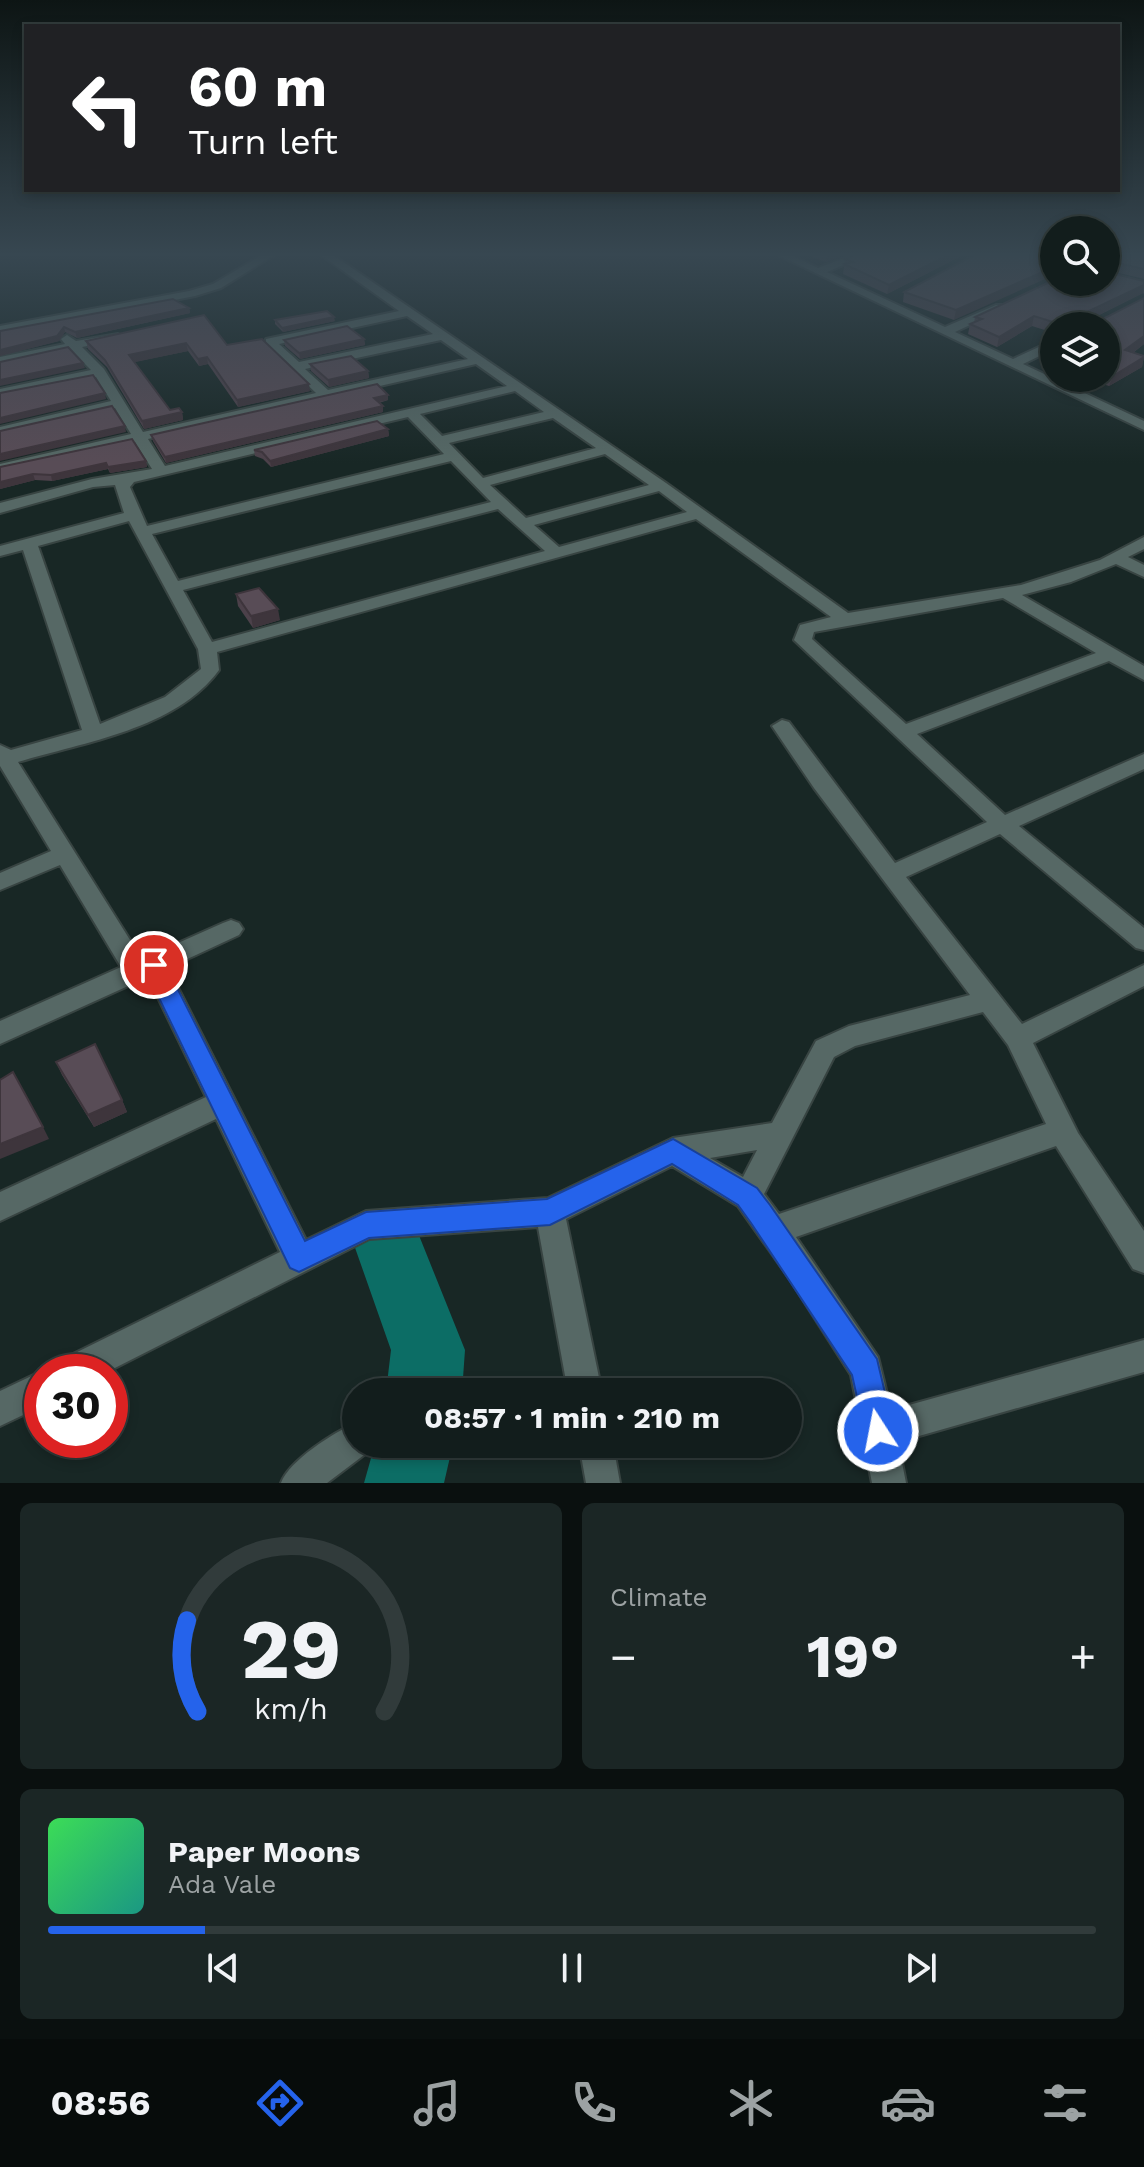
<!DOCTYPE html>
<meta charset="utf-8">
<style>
body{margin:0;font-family:"Work Sans",sans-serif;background:#1b2625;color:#f1f3f6;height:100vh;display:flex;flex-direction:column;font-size:30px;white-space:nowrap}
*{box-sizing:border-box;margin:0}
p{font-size:26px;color:#9ca2a3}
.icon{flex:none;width:44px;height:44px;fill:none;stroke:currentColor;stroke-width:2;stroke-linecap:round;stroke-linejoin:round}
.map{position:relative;height:1483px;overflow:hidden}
.sheet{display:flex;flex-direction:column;gap:20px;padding:20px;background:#0a100f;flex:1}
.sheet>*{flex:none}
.guide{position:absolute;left:24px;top:24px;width:1096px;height:168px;border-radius:0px;box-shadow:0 4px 12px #0003,0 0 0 2px #313b3b;background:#202124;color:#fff;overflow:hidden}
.buttons{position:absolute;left:1040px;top:216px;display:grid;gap:16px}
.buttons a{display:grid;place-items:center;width:80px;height:80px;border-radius:50%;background:#121d1c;box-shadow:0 4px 12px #0003,0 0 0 2px #313b3b;font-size:40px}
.speed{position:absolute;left:24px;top:1354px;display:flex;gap:16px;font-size:40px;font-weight:700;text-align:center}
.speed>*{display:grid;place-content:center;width:104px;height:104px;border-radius:50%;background:#121d1c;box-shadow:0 4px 12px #0003,0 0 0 2px #313b3b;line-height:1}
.speed .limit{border:12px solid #d22;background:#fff;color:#111}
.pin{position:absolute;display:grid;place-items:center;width:68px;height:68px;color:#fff;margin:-34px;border:4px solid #fff;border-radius:50%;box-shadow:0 2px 8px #0007}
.me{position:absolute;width:88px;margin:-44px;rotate:349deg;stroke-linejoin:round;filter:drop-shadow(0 0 6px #0008)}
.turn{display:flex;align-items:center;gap:28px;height:168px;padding:0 32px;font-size:36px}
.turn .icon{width:104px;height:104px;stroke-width:2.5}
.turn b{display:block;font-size:56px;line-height:68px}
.big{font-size:60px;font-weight:700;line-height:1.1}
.sheet .card{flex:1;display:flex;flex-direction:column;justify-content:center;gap:12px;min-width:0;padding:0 28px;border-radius:12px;background:#1b2625}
.sheet .dial{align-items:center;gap:0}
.dial svg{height:208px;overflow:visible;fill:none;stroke:#313b3b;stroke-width:7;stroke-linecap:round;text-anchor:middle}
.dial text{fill:#f1f3f6;stroke:none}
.song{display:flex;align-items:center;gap:24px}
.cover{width:96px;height:96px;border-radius:12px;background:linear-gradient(135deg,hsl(130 70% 55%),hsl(170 70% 35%))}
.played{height:8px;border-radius:4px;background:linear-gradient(90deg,#2563eb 15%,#313b3b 15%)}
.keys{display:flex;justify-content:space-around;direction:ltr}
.heat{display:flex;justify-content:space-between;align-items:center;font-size:44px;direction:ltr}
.sheet .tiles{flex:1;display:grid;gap:20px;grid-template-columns:1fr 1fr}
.card:last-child{grid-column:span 2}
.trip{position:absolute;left:342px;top:1378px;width:460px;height:80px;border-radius:40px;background:#121d1c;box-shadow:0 4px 12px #0003,0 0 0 2px #313b3b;font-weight:700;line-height:80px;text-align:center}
.dock{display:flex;height:128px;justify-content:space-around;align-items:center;background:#070c0b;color:#9ca2a3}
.dock .icon{width:56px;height:56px}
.dock .selected{color:#2563eb}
.dock b{font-size:36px;color:#f1f3f6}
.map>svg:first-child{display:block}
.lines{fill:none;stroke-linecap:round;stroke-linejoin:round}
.river{fill:#0c6d65;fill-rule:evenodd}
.minor-casing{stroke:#384442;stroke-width:4}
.minor{fill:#566865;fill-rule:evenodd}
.wall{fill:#4c414a}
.shaded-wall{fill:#3e353c}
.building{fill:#584c56;stroke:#3e353c;stroke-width:2}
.route{fill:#2563eb;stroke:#184099;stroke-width:2}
</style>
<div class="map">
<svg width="1144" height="1483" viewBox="0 0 1144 1483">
<rect width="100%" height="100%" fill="#182725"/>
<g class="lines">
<!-- river -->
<g class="river">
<path d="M 388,1208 L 412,1218 L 465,1350 L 462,1392 L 386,1392 L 391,1350 L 353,1242 L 364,1218 Z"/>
<path d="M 375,1444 L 453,1444 L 444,1483 L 364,1483 Z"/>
</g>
<!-- minor casing -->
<g class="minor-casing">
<g id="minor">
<path d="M 262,255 L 274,255 L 221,288 L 195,296 L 0,334 L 0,326 L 189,291 L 213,284 Z"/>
<path d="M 321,255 L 333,255 L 666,483 L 848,613 L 1021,585 L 1100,560 L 1144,537 L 1144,549 L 1128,557 L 1144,565 L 1144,577 L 1116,564 L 1071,582 L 1022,595 L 1144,666 L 1144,680 L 1109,661 L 917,734 L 1005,815 L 1144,754 L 1144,769 L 1019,826 L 1144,928 L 1144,950 L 1136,948 L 1000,834 L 906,877 L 1022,1024 L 1144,965 L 1144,986 L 1033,1043 L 1078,1133 L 1144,1231 L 1144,1273 L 1133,1269 L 1056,1146 L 796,1237 L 878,1357 L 891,1410 L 1144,1340 L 1144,1372 L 898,1442 L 906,1483 L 872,1483 L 851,1375 L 789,1278 L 738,1206 L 672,1166 L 566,1219 L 602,1392 L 568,1392 L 538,1227 L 369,1239 L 107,1372 L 57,1372 L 61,1360 L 280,1252 L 216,1119 L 0,1221 L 0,1192 L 206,1097 L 148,977 L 0,1044 L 0,1021 L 121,967 L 60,865 L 0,890 L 0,873 L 51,851 L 0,766 L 0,745 L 11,750 L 82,730 L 23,550 L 0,556 L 0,546 L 124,513 L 115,485 L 93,487 L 0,513 L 0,503 L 92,479 L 152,469 L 135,442 L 0,472 L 0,464 L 131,434 L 115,408 L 0,435 L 0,427 L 111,401 L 96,377 L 0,397 L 0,389 L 91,370 L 71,350 L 0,365 L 0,357 L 65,344 L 61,339 L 67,335 L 76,341 L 118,334 L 118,340 L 82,347 L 104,369 L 143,432 L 316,393 L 266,345 L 266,339 L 399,311 ZM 407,316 L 433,334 L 299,362 L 279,344 ZM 441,340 L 468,359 L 328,390 L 305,369 ZM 476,364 L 507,386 L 165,466 L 148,439 ZM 515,391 L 544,412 L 442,436 L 420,414 ZM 408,417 L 444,454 L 147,526 L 130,487 L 134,482 ZM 553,418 L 596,448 L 483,478 L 449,443 ZM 605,454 L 649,485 L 526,518 L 490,485 ZM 451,461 L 491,502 L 178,581 L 152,534 ZM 659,491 L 687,512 L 559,547 L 534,525 ZM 498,509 L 545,551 L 212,642 L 183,590 ZM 696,519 L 831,617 L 800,625 L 794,640 L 987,822 L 895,863 L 789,722 L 782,720 L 772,726 L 814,788 L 970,995 L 849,1026 L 816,1041 L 772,1123 L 673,1138 L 548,1198 L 366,1211 L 306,1240 L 168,968 L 239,935 L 243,929 L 239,923 L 231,920 L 223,923 L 142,959 L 18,762 C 84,742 176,729 219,670 L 217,652 ZM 129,521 L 198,649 L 201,669 L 165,697 L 100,724 L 38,546 ZM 1003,598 L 1096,653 L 906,724 L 812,639 L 814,632 ZM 983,1012 L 1008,1045 L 1046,1124 L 779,1214 L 764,1194 L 834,1057 L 855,1046 ZM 757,1150 L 743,1177 L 710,1158 Z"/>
<path d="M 778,255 L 791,255 L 818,268 L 852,255 L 867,255 L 827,272 L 945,327 L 996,305 L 1004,305 L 1004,309 L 955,332 L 1013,359 L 1054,340 L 1054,349 L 1023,364 L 1144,421 L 1144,430 Z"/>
<path d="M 42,1371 L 42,1406 L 0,1426 L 0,1391 Z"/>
<path d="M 356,1423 L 356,1444 L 371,1444 L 368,1452 L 327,1483 L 281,1483 C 289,1461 334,1432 356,1423 Z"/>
<path d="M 579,1444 L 613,1444 L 620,1483 L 586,1483 Z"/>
</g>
</g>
<!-- minor -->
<use href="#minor" class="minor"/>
</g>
<!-- wall -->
<g class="wall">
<path d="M 807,255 L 843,255 L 826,262 Z"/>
<path d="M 854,255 L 963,255 L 887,294 L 843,274 L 845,259 Z"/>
<path d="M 974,255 L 1054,255 L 1054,258 L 1034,255 L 954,320 L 903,302 L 904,292 Z"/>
<path d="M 1106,255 L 1144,255 L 1144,279 L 1107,270 L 1106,272 L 1144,281 L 1144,294 L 1143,293 L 1093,318 L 1103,319 L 1144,298 L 1144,344 L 1133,353 L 1144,356 L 1142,367 L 1109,386 L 1084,378 L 1106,378 L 1106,326 L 1054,326 L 1054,333 L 1032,326 L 997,347 L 968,334 L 970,324 L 974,323 L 975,317 L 1054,280 L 1054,282 L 1106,282 Z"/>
<path d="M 189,308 L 190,313 L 77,338 L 65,332 L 59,341 L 0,356 L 0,331 Z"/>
<path d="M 275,320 L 335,321 L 283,332 L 275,324 Z"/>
<path d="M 364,339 L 365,345 L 300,359 L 285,346 L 284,340 Z"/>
<path d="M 86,341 L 227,345 L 310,391 L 238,407 L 208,364 L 199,366 L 188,351 L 134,362 L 170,410 L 182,412 L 183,420 L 144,429 L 107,367 L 88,349 Z"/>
<path d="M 1053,357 L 1054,357 L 1054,368 L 1051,367 Z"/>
<path d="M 310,364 L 368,371 L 369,378 L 329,387 L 311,371 Z"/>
<path d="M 388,395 L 388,400 L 379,403 L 383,412 L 166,463 L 153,441 L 151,435 Z"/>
<path d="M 388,429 L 389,436 L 271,467 L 263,459 L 255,456 L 254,450 Z"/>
<path d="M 146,461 L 147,467 L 110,473 L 108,469 L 52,481 L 35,480 L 0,489 L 0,467 Z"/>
<path d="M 236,594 L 280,620 L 253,628 L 238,606 Z"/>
<path d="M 56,1062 L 122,1100 L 127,1112 L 94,1127 L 62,1075 Z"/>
</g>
<!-- shaded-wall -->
<g class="shaded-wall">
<path d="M 827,255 L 843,255 L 826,262 Z"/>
<path d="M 948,255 L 963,255 L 887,294 L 889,285 Z"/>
<path d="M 1054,267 L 1054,275 L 954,320 L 956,310 Z"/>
<path d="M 1144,285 L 1143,293 L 1083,323 L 1085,313 Z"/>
<path d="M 189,308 L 190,313 L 77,338 L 75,332 Z"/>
<path d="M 1034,316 L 1032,326 L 997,347 L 999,337 Z"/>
<path d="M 334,317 L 335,321 L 283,332 L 282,328 Z"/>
<path d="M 64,327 L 65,332 L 59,341 L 0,356 L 0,350 Z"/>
<path d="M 1144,336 L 1144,344 L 1122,361 L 1125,350 Z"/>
<path d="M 364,339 L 365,345 L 300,359 L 299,353 Z"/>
<path d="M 186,343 L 188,351 L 131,363 L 129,355 Z"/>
<path d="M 207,357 L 208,364 L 199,366 L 198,359 Z"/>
<path d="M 1144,357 L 1142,367 L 1109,386 L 1113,376 Z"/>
<path d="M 83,363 L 85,368 L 0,386 L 0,380 Z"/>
<path d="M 368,371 L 369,378 L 329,387 L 328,380 Z"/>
<path d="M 309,384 L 310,391 L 238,407 L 237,400 Z"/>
<path d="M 105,393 L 106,399 L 0,424 L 0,418 Z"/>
<path d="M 388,395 L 388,400 L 375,403 L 374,398 Z"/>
<path d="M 383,406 L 383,412 L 166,463 L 165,457 Z"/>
<path d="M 182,412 L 183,420 L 144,429 L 142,421 Z"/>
<path d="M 125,426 L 126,432 L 0,461 L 0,454 Z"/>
<path d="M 388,429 L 389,436 L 271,467 L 270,461 Z"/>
<path d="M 146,461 L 147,467 L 110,473 L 108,467 Z"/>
<path d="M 106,463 L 108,469 L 52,481 L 51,475 Z"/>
<path d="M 33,474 L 35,480 L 0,489 L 0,482 Z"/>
<path d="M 278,609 L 280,620 L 253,628 L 251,616 Z"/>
<path d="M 122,1100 L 127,1112 L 94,1127 L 88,1115 Z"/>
<path d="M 43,1127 L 49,1139 L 0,1159 L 0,1144 Z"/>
</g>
<!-- building -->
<g class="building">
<path d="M 854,255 L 948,255 L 889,285 L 844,264 L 853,262 L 845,259 Z"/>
<path d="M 974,255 L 1034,255 L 1054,260 L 1054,267 L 956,310 L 904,292 Z"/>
<path d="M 1106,255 L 1144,255 L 1144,269 L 1109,261 L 1106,272 L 1144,281 L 1144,285 L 1085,313 L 1084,318 L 1103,319 L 1144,298 L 1144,336 L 1125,350 L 1144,356 L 1144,357 L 1113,376 L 1106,374 L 1106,326 L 1066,326 L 1034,316 L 999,337 L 970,324 L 982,319 L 975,317 L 1054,280 L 1054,282 L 1106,282 Z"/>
<path d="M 173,299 L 189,308 L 75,332 L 64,327 L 57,336 L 0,350 L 0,331 Z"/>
<path d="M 327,311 L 334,317 L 282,328 L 275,320 Z"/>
<path d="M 204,315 L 227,345 L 262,339 L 309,384 L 237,400 L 207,357 L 198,359 L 186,343 L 129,355 L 170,410 L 179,408 L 182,412 L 142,421 L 105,360 L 86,341 Z"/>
<path d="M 347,326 L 364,339 L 299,353 L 284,340 Z"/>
<path d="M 68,347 L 83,363 L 0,380 L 0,362 Z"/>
<path d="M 351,356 L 368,371 L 328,380 L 310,364 Z"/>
<path d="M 93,375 L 105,393 L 0,418 L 0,393 Z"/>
<path d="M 377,384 L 388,395 L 374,398 L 383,406 L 165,457 L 151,435 Z"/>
<path d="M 112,406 L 125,426 L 0,454 L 0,431 Z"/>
<path d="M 377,421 L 388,429 L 270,461 L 262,452 L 254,450 Z"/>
<path d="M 132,439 L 146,461 L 108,467 L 106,463 L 51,475 L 33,474 L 0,482 L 0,467 Z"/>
<path d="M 259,588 L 278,609 L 251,616 L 236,594 Z"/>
<path d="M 95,1044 L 122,1100 L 88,1115 L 56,1062 Z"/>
<path d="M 13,1072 L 43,1127 L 0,1144 L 0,1080 Z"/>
</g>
<!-- sky -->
<linearGradient id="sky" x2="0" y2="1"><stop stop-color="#0d1514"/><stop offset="0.55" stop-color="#374751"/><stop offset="1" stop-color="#374751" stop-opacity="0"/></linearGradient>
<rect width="1144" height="463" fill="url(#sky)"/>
<!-- route -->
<path class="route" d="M 154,956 L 162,958 L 305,1241 L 366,1212 L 547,1199 L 673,1139 L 757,1188 L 770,1205 L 877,1359 L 894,1431 L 889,1442 L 878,1446 L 867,1442 L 852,1375 L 751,1223 L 738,1205 L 672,1164 L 550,1225 L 369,1238 L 299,1272 L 290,1268 L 143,965 L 146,958 Z"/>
</svg>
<div class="buttons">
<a><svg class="icon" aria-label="search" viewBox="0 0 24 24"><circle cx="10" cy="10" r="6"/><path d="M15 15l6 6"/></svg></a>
<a><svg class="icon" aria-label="layers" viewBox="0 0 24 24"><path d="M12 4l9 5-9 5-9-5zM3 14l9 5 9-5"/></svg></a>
</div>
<div class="speed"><div class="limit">30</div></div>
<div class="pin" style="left:154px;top:965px;background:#d93025"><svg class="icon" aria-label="arrive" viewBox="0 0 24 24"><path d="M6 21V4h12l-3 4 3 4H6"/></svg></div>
<svg class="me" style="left:878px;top:1431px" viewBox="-20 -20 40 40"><circle r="17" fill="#2563eb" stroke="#fff" stroke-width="3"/><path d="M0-11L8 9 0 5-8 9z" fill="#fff"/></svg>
<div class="trip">08:57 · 1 min · 210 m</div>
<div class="guide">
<div class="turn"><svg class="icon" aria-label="left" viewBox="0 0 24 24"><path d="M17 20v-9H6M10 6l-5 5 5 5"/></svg><div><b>60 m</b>Turn left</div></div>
</div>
</div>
<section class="sheet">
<div class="tiles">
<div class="card dial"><svg viewBox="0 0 100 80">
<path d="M14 69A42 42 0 1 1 86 69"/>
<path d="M14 69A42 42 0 0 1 10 34" stroke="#2563eb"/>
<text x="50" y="56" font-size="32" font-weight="700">29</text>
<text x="50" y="72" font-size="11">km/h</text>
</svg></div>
<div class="card"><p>Climate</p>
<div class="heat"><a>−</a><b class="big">19°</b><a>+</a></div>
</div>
<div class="card">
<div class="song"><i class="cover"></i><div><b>Paper Moons</b><p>Ada Vale</p></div></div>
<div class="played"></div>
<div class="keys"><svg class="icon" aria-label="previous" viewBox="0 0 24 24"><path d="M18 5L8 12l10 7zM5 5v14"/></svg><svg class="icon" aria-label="pause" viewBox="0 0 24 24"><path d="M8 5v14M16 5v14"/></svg><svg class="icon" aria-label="next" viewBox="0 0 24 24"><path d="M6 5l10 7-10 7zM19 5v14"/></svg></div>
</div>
</div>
</section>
<nav class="dock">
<b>08:56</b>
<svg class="icon selected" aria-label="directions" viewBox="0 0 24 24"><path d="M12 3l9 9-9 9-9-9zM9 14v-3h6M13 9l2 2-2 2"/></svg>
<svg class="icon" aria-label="music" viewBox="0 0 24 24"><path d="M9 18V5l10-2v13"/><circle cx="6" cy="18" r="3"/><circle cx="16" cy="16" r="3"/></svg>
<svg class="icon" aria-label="phone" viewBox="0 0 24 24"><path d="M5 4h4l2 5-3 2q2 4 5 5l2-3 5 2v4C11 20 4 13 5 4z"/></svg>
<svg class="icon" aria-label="climate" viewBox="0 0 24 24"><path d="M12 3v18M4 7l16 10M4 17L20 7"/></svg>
<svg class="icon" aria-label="car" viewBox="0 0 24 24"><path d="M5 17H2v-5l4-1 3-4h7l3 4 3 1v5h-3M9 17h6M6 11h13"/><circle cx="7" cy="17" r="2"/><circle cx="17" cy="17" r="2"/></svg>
<svg class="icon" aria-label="filters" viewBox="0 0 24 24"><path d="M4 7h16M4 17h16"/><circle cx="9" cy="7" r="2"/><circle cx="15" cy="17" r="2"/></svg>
</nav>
